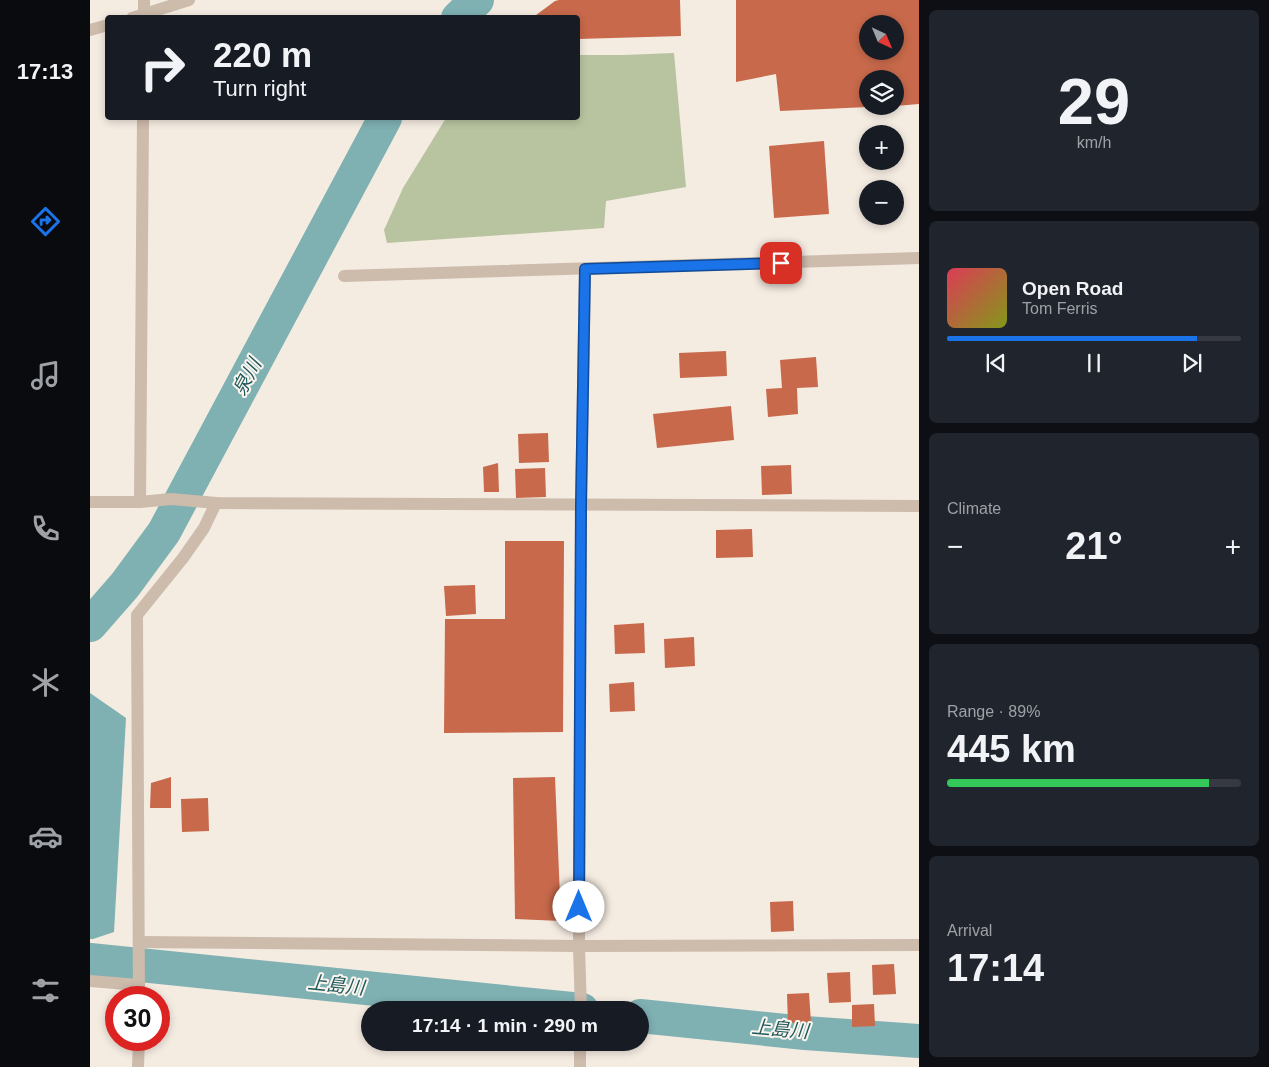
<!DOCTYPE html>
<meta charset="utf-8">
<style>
body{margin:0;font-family:Arial,"Noto Sans JP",sans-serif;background:#20242c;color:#f1f3f6;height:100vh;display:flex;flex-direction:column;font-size:19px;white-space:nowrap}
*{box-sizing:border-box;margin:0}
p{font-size:16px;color:#9ea1a6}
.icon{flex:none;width:28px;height:28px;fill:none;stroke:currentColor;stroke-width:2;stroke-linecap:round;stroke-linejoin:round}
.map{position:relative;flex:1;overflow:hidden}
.details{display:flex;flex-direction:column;gap:10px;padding:10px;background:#0d0f14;width:350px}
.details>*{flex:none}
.banner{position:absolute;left:15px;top:15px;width:475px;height:105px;border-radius:5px;box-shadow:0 2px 8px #0003;background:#171b24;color:#f1f3f6;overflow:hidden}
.needle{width:32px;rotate:136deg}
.tools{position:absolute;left:769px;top:15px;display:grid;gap:10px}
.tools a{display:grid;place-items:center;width:45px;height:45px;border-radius:50%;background:#171b24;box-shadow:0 2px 8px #0003;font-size:25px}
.speed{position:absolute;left:15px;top:986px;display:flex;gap:10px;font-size:25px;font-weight:700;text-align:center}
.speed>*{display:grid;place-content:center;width:65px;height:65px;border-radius:50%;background:#171b24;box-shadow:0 2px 8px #0003;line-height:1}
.speed .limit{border:8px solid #d22;background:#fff;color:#111}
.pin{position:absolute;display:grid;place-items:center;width:42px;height:42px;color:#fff;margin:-21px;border-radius:10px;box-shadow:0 2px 8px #0006}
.me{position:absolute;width:55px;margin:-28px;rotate:0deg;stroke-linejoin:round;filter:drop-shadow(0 0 4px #0008)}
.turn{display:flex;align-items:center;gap:18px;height:105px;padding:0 25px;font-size:22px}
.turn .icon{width:65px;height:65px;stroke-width:2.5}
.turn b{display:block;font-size:35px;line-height:42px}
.big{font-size:38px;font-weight:700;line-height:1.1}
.details .widget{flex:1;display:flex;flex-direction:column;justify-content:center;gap:8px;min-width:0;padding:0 18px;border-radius:8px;background:#20242c}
.details .dial{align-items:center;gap:0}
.dial b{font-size:65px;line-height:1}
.song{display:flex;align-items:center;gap:15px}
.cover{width:60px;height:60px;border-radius:8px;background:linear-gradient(135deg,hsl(350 70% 55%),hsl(70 70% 35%))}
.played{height:5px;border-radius:2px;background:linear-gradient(90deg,#1a73e8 85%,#363941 85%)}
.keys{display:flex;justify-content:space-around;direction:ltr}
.heat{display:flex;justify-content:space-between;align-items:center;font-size:28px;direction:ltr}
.charge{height:8px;border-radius:4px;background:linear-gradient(90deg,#34c759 89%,#363941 0)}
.trip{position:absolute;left:271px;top:1001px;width:288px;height:50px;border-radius:25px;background:#171b24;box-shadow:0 2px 8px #0003;font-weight:700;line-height:50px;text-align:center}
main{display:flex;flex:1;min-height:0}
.tabs{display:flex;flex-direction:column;width:90px;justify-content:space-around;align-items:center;background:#090b0e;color:#9ea1a6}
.tabs .icon{width:35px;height:35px}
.tabs .active{color:#1a73e8}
.tabs b{font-size:22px;color:#f1f3f6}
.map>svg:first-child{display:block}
.green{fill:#b8c4a0}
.water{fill:#7fb0b2}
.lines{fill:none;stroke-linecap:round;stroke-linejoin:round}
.river{stroke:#7fb0b2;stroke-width:34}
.building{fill:#c8694b;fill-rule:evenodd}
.minor{stroke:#cdbbac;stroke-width:12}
.tertiary{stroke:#cdbbac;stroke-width:12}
.route-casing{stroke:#114b97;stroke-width:12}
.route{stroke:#1a73e8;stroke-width:9}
.labels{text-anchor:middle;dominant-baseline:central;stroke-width:4;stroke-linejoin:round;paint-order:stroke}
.water-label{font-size:19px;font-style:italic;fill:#1f5a5e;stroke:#fbf5ee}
</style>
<main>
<nav class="tabs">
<b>17:13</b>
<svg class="icon active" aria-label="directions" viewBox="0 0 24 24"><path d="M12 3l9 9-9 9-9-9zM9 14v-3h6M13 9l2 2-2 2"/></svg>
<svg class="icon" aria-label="music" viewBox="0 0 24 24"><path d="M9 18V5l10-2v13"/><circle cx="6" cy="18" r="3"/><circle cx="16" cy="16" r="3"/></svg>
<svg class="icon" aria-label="phone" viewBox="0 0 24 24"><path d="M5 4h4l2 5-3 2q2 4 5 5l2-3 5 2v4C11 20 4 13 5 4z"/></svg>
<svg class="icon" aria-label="climate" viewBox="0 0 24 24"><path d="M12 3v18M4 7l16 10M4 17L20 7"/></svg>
<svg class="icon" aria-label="car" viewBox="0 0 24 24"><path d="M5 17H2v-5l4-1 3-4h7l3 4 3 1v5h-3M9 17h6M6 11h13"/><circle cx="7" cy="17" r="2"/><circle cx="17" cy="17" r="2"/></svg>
<svg class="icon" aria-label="filters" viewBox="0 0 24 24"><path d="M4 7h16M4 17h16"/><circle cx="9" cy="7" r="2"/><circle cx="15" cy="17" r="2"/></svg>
</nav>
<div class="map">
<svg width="829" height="1067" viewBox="0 0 829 1067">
<rect width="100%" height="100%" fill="#f4ebe1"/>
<!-- green -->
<path class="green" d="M 584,53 L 596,187 L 516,201 L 514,228 L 297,243 L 294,230 L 313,188 L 356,118 L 488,118 L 488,55 L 534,55 Z"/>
<!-- water -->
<path class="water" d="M 0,693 L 36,718 L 24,932 L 3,939 L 0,939 Z"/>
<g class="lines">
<!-- river -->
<g class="river">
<path d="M 368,18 L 387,0"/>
<path d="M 0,625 L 35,585 L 74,532 L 295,118"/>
<path d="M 0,960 L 492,1010"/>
<path d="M 550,1016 L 715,1033 L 829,1041"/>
</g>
</g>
<!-- building -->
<g class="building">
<path d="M 469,0 L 590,0 L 591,36 L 488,39 L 488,18 L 442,18 L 465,1 Z"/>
<path d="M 646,0 L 829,0 L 829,104 L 805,106 L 805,79 L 778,79 L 778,107 L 690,111 L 686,74 L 646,82 ZM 778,24 L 805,24 L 805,51 L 778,51 Z"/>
<path d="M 734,141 L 739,214 L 684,218 L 679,146 Z"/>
<path d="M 636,351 L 637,376 L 590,378 L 589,353 Z"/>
<path d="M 726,357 L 728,387 L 707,388 L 708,414 L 678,417 L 676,389 L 692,388 L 690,360 Z"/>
<path d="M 641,406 L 644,440 L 567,448 L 563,414 Z"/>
<path d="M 458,433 L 459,462 L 429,463 L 428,434 Z"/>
<path d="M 408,463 L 409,492 L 394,492 L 393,467 Z"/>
<path d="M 701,465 L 702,494 L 672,495 L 671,466 Z"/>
<path d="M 455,468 L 456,497 L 426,498 L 425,469 Z"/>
<path d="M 662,529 L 663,557 L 626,558 L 626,530 Z"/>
<path d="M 415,541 L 474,541 L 473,732 L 354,733 L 355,619 L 415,619 Z"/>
<path d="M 385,585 L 386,614 L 356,616 L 354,586 Z"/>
<path d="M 554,623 L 555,653 L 525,654 L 524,625 Z"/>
<path d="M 604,637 L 605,666 L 575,668 L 574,639 Z"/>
<path d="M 544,682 L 545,711 L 520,712 L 519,684 Z"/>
<path d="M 81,777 L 81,808 L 60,808 L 61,783 Z"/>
<path d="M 465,777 L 471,921 L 425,919 L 423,778 Z"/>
<path d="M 118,798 L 119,831 L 92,832 L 91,799 Z"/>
<path d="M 703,901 L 704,931 L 681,932 L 680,902 Z"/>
<path d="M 804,964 L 806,994 L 783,995 L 782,965 Z"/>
<path d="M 760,972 L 761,1002 L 739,1003 L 737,973 Z"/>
<path d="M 719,993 L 721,1022 L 698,1023 L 697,994 Z"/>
<path d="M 784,1004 L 785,1026 L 762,1027 L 762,1005 Z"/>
</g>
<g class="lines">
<!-- minor -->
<g class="minor">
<path d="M 54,18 L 54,0"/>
<path d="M 254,276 L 829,258"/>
<path d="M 0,502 L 50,502 L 81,499 L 126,503 L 829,506"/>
<path d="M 50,502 L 53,118"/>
<path d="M 49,942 L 489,946 L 829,945"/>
<path d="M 0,981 L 49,985"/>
<path d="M 49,998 L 47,615 L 93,558 L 114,528 L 126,503"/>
<path d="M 491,1010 L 489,946 L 491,505 L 495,269"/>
<path d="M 48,1067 L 49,1040"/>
<path d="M 490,1067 L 490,1042"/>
</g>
<!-- tertiary -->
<g class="tertiary">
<path d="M 42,18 L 99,0"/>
<path d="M 0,30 L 18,25"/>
</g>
</g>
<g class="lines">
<!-- route casing -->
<g class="route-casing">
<path id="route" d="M 489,907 L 491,505 L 495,269 L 691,263"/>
</g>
<!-- route -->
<use href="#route" class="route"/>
</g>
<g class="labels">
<!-- water labels -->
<g class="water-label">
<text transform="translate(157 377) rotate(-62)">泉川</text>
<text transform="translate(246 985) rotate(6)">上島川</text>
<text transform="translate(690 1029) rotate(5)">上島川</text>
</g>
</g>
</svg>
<div class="tools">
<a><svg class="needle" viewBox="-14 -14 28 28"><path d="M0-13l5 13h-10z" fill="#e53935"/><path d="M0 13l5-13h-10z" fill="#9ea1a6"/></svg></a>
<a><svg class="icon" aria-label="layers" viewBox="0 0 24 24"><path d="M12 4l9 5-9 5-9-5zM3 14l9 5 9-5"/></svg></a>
<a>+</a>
<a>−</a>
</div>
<div class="speed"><div class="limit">30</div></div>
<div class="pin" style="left:691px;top:263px;background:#d93025"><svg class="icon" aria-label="arrive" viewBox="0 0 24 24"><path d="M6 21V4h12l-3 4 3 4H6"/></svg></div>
<svg class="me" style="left:489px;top:907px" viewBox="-20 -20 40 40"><circle r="19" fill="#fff"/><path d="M0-13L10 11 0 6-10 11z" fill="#1a73e8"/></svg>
<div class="trip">17:14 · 1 min · 290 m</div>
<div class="banner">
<div class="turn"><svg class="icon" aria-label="right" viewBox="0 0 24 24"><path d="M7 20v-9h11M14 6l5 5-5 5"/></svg><div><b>220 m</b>Turn right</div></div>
</div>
</div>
<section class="details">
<div class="widget dial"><b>29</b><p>km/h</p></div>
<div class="widget">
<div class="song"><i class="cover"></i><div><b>Open Road</b><p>Tom Ferris</p></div></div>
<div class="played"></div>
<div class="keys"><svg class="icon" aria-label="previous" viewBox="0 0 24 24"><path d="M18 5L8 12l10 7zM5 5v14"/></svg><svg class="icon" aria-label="pause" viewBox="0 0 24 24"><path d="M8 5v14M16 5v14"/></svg><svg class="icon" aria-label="next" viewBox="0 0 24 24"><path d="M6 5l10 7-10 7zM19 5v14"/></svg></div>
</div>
<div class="widget"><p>Climate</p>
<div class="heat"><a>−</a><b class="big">21°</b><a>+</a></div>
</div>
<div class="widget"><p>Range · 89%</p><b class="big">445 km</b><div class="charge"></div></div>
<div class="widget"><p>Arrival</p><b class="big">17:14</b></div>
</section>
</main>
